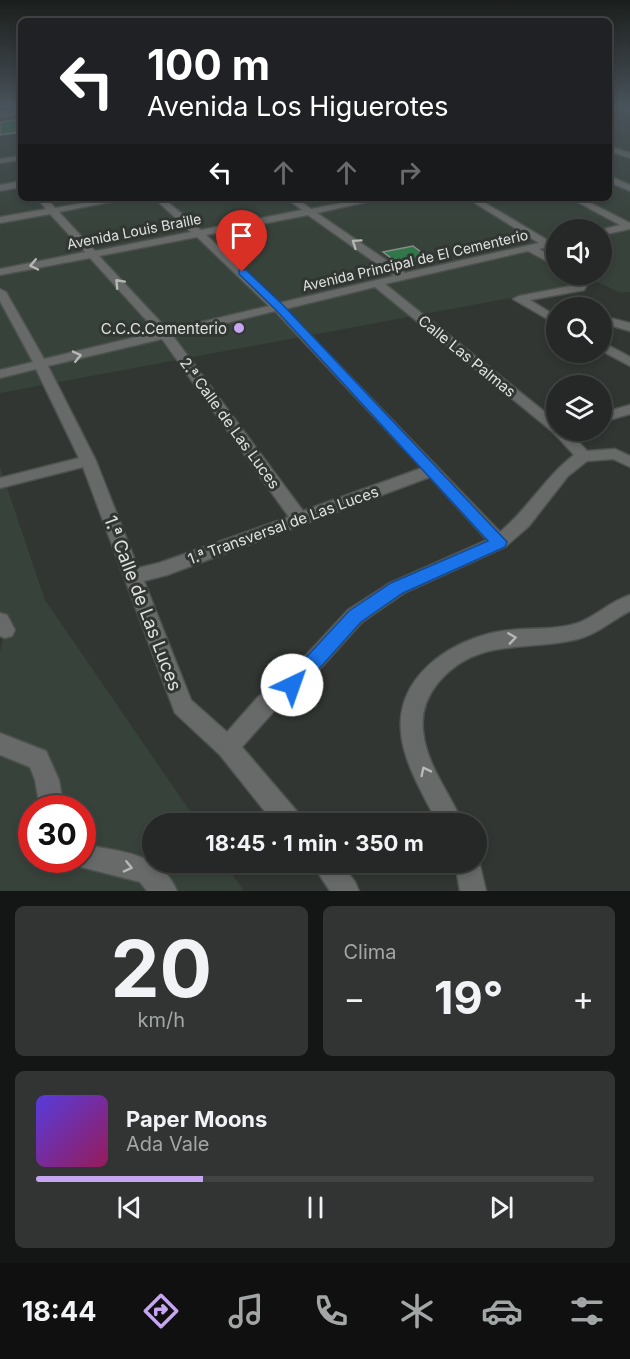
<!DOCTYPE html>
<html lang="es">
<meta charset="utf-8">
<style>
body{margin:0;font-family:Inter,sans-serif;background:#313432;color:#f1f3f6;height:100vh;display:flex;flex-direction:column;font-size:22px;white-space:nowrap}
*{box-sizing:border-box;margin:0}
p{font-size:20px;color:#a3a6a7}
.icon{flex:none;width:33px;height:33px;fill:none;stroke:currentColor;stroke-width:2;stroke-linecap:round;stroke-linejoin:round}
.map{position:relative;height:891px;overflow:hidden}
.drawer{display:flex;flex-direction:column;gap:15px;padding:15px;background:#141615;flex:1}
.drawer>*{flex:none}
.hud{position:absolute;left:18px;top:18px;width:594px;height:183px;border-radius:9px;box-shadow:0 3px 9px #0003,0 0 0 2px #424443;background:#202124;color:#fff;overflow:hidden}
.controls{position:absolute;left:546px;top:219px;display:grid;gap:12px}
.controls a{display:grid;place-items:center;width:66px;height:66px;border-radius:50%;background:#252826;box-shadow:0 3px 9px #0003,0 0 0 2px #424443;font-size:30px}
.speed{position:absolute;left:18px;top:795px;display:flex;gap:12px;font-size:30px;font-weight:700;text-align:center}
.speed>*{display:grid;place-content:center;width:78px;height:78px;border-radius:50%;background:#252826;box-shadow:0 3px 9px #0003,0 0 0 2px #424443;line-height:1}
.speed .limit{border:9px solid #d22;background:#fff;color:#111}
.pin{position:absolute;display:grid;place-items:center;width:51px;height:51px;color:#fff;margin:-62px -26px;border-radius:50% 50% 50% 0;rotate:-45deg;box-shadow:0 0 6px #0007}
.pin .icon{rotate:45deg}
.me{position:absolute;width:66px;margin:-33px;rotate:42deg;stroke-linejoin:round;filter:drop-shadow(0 0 4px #0008)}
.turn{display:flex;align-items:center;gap:21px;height:126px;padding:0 30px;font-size:27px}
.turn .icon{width:78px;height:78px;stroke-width:2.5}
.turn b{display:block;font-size:42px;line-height:51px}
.lanes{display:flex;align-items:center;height:57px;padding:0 30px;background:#0003;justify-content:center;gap:30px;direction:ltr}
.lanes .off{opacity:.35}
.big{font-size:45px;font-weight:700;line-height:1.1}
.drawer .tile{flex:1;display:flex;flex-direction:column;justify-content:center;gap:9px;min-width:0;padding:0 21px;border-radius:9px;background:#313432}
.drawer .dial{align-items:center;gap:0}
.dial b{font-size:78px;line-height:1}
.song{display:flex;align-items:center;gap:18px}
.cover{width:72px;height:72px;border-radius:9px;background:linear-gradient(135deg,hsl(250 70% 55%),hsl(330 70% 35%))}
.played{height:6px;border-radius:3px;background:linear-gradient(90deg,#c6a6f0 30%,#424443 30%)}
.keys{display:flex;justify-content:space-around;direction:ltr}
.heat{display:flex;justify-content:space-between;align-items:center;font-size:33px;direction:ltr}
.drawer .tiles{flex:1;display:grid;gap:15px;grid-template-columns:1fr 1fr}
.tile:last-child{grid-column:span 2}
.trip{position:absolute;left:142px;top:813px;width:345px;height:60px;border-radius:30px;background:#252826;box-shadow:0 3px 9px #0003,0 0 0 2px #424443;font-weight:700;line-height:60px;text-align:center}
.tabs{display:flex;height:96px;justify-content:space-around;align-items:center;background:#0f100f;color:#a3a6a7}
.tabs .icon{width:42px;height:42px}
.tabs .on{color:#c6a6f0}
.tabs b{font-size:27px;color:#f1f3f6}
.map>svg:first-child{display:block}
.built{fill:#37423a;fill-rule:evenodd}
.building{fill:#31774a;stroke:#868c87;stroke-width:1.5}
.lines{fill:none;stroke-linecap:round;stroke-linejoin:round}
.street-casing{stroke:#4d524e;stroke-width:3}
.street{fill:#676a68;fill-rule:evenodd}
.oneway{stroke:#b5b8b5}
.route{fill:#1a73e8;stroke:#114b97;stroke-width:1.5}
.poi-dot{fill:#c6a6f0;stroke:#313632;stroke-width:2}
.labels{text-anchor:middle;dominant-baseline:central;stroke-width:6;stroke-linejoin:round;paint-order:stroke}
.far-street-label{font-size:14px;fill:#dfe2df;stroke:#313632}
.poi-label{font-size:15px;fill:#dfe2df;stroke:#313632;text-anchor:end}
.street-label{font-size:15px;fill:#dfe2df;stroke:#313632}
.near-street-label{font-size:18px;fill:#dfe2df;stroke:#313632}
</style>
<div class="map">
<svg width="630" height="891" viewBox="0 0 630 891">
<rect width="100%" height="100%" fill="#313632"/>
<!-- built -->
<g class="built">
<path d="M 0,105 L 21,105 L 21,198 L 609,198 L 609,105 L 630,105 L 630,292 L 621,293 L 593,280 L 574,286 L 0,393 ZM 556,230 L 602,230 L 602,274 L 556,274 Z"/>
<path d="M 0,467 L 45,600 L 198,823 L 153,824 L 153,862 L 224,863 L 244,891 L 0,891 L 0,653 L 5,630 L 0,632 ZM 32,808 L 82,808 L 82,860 L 32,860 Z"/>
</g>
<!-- building -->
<g class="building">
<path d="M 21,119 L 21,132 L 0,135 L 0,122 Z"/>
<path d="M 413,246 L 429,258 L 399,264 L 383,252 Z"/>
</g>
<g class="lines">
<!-- street casing -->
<g class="street-casing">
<g id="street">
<path d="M 612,105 L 630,108 L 630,112 L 613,106 Z"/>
<path d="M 21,111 L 21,115 L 0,117 L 0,113 Z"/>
<path d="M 609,146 L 630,153 L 630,158 L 609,151 Z"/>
<path d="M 21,156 L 21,160 L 0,163 L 0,159 Z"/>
<path d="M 609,176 L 630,185 L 630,191 L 609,182 Z"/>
<path d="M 21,181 L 21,187 L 0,191 L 0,185 Z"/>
<path d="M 37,198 L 46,198 L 55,208 L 111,198 L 130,198 L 59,212 L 95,251 L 191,232 L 154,198 L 163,198 L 201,230 L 302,210 L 286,198 L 296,198 L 311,209 L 366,198 L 384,198 L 317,213 L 405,273 L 539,243 L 467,198 L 477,198 L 549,241 L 556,239 L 556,245 L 539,249 L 556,259 L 556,266 L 528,251 L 385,284 L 556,421 L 556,430 L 568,430 L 587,451 L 615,449 L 630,456 L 630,467 L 613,459 L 587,461 L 568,476 L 529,526 L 505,547 L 404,593 L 362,622 L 299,692 L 274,711 L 242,747 L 300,815 L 303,824 L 275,824 L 220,755 L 175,713 L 83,467 L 0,488 L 0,478 L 79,458 L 36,369 L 0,378 L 0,370 L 33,362 L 0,301 L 0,289 L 6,292 L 44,359 L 157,332 L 90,258 L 0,275 L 0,269 L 85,252 L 50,214 L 0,223 L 0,217 L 46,209 ZM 308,215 L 394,276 L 279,303 L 206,235 ZM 197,237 L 269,306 L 168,330 L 99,256 ZM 375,287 L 553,432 L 574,455 C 545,477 528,509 500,532 L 285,309 ZM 275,311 L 422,468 L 303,511 L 173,336 ZM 162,339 L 289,517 L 159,563 L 138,568 L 96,461 L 48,366 ZM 430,477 L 487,540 L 390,583 L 348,610 L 285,678 L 258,697 L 227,732 L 191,700 L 144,581 L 167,575 Z"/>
<path d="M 570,198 L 581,198 L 630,223 L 630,229 L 602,235 L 600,230 L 620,225 Z"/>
<path d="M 571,274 C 579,274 585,273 590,280 L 584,290 L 530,300 L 556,316 L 556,324 L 513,299 L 519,296 L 576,285 L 579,281 Z"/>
<path d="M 602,316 L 630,323 L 630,331 L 602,323 Z"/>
<path d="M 602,342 L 630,357 L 630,366 L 602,351 Z"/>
<path d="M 630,405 L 630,414 L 602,422 L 602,413 Z"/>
<path d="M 630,595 L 630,611 C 612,620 598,634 578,639 C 526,652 476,636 437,684 C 426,698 421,713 423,731 C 426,765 450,793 463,824 L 438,824 C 424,795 403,763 401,731 C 397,678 446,644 492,633 C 520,626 551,632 578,623 C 595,617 609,602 630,595 Z"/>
<path d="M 0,613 L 7,615 L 15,630 L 12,636 L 5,638 L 0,636 Z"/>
<path d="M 0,733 L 46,751 L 59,780 L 64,808 L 40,808 L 35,780 L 30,767 L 0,755 Z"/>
<path d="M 82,844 C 120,852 161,852 177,891 L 147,891 L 140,882 L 73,865 L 71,860 L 82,860 Z"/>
<path d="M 477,853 L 486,891 L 460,891 L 455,862 L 477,862 Z"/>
<path d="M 311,862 L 340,862 L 355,882 L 359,891 L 330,891 Z"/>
</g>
</g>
<!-- street -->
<use href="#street" class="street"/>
</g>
<!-- one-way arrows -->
<defs><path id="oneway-chevron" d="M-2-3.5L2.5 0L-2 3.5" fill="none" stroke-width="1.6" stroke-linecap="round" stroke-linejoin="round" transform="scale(1.5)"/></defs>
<g class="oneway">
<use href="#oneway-chevron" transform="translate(356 243) rotate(-145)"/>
<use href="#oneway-chevron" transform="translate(34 265) rotate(168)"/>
<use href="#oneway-chevron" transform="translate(119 283) rotate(-133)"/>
<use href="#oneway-chevron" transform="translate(77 356) rotate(-13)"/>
<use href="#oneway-chevron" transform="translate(512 638) rotate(-8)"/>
<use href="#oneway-chevron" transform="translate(425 771) rotate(-116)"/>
<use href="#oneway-chevron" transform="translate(128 867) rotate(13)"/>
</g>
<!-- sky -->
<linearGradient id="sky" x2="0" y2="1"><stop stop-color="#1b1e1c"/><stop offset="0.46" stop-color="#48525a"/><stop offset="1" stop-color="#48525a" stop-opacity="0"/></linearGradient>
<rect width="630" height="230" fill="url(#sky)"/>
<!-- route -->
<path class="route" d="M 239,270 L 246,270 L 283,305 L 507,542 L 505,547 L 403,593 L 361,622 L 299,691 L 292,694 L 286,691 L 283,685 L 286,679 L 349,611 L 391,583 L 488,541 L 276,310 L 239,274 Z"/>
<!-- markers -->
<circle class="poi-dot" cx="239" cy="328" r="6"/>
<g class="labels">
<!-- far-street labels -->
<g class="far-street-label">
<text transform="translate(134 231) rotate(-11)">Avenida Louis Braille</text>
<text transform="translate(415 260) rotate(-13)">Avenida Principal de El Cementerio</text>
</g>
<!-- poi labels -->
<g class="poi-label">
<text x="227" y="328">C.C.C.Cementerio</text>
</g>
<!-- street labels -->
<g class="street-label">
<text transform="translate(467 356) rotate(39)">Calle Las Palmas</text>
<text transform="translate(230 423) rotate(54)">2.ª Calle de Las Luces</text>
<text transform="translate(283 525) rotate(-20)">1.ª Transversal de Las Luces</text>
</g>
<!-- near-street labels -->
<g class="near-street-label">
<text transform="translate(143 603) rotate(69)">1.ª Calle de Las Luces</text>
</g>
</g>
</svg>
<div class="controls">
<a><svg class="icon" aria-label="sound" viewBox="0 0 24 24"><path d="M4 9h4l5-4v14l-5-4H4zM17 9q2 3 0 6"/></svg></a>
<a><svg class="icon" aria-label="search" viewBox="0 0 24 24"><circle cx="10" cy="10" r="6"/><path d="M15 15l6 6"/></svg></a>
<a><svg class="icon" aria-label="layers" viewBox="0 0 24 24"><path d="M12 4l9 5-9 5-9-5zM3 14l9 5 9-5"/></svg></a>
</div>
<div class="speed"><div class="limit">30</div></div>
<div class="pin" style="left:242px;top:272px;background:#d93025"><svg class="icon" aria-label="arrive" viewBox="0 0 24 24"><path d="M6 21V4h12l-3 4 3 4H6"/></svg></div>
<svg class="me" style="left:292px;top:685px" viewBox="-20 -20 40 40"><circle r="19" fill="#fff"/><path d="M0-13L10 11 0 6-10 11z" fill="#1a73e8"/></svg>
<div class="trip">18:45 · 1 min · 350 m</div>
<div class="hud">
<div class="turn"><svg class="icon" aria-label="left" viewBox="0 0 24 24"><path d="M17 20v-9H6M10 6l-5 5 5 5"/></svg><div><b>100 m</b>Avenida Los Higuerotes</div></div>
<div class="lanes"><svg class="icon" aria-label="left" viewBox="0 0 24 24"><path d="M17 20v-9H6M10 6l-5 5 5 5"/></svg><svg class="icon off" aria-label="ahead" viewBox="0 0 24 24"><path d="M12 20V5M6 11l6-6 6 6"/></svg><svg class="icon off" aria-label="ahead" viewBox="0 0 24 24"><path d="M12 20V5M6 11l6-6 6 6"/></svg><svg class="icon off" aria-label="right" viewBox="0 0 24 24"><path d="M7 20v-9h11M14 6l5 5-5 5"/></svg></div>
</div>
</div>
<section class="drawer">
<div class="tiles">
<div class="tile dial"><b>20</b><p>km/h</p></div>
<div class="tile"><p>Clima</p>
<div class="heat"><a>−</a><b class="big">19°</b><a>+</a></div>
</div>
<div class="tile">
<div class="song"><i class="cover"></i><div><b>Paper Moons</b><p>Ada Vale</p></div></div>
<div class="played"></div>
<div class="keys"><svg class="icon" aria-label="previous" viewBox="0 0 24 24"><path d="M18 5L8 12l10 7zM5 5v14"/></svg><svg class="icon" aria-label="pause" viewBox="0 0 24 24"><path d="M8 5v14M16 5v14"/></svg><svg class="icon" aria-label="next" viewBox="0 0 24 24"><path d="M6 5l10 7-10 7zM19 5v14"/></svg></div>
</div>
</div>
</section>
<nav class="tabs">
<b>18:44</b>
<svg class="icon on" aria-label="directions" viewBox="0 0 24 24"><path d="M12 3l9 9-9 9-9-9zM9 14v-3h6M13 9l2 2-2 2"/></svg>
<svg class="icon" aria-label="music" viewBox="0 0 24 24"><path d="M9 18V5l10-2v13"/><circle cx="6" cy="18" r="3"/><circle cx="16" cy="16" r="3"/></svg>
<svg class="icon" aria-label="phone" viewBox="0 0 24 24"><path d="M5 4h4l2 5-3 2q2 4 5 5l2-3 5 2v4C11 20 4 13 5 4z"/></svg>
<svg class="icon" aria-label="climate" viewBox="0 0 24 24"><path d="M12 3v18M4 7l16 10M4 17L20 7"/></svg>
<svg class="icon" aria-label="car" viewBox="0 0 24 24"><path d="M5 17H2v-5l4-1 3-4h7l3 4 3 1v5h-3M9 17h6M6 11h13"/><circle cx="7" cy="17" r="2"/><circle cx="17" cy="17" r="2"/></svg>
<svg class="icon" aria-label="filters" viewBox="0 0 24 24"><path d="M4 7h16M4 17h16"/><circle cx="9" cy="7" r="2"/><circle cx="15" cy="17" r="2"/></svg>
</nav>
